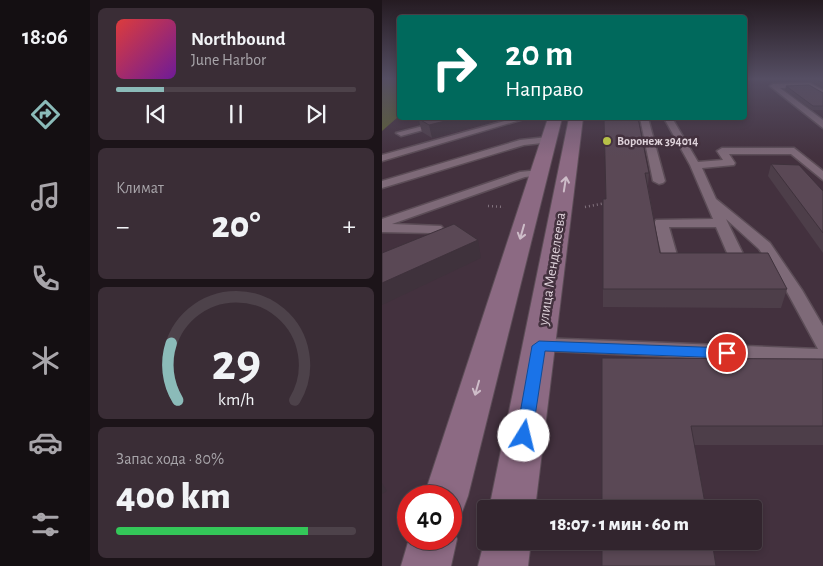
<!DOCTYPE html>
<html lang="ru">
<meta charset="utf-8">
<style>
body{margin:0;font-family:"Alegreya Sans",sans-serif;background:#3a2d36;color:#f1f3f6;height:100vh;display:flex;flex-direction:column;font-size:19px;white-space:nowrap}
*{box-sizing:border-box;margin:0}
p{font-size:16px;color:#a8a5aa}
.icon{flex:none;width:28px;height:28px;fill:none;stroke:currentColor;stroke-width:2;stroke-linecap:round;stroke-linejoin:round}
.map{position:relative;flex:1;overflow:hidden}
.sheet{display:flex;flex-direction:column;gap:8px;padding:8px;background:#1c1419;width:292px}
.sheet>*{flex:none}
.banner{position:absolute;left:15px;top:15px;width:350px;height:105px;border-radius:5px;box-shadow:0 2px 8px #0003,0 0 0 1px #4d424a;background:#00695c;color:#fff;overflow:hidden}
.speed{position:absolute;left:15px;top:485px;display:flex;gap:10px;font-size:25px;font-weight:700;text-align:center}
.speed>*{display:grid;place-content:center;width:65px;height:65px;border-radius:50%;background:#32252e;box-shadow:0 2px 8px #0003,0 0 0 1px #4d424a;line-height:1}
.speed .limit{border:8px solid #d22;background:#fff;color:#111}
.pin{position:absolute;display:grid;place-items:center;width:42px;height:42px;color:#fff;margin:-21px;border:2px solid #fff;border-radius:50%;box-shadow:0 1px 5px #0007}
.me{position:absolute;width:55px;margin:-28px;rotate:9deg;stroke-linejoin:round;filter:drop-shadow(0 0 4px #0008)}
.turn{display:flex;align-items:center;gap:18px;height:105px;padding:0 25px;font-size:22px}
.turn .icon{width:65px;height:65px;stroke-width:2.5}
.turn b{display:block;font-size:35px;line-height:42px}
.big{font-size:38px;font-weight:800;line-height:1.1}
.sheet .card{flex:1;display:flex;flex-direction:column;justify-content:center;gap:8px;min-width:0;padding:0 18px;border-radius:8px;background:#3a2d36}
.sheet .dial{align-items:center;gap:0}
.dial svg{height:130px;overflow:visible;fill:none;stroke:#4d424a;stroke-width:7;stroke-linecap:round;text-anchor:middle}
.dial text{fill:#f1f3f6;stroke:none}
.song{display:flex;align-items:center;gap:15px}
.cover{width:60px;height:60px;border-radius:8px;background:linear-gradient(135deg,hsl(0 70% 55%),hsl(280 70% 35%))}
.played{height:5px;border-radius:2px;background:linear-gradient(90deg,#8bbbb9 20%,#4d424a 20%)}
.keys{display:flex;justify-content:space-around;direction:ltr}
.heat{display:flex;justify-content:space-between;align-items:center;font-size:28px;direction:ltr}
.charge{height:8px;border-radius:4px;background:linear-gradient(90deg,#34c759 80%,#4d424a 0)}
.trip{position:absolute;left:95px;top:500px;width:285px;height:50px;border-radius:5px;background:#32252e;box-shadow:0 2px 8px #0003,0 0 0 1px #4d424a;font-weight:800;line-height:50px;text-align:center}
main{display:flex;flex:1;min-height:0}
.tabs{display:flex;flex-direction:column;width:90px;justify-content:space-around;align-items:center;background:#140f12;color:#a8a5aa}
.tabs .icon{width:35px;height:35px}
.tabs .selected{color:#8bbbb9}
.tabs b{font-size:22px;color:#f1f3f6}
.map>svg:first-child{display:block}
.green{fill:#5d6131}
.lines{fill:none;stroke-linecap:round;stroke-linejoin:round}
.lane-casing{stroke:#5c4d57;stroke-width:3}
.secondary-casing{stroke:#5c4d57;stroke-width:2}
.path{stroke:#81727d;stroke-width:2.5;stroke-dasharray:1 3;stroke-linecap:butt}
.lane{fill:#7e6a78;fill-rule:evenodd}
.secondary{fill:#8c6a83;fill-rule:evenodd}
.wall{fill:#4d3e49}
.shaded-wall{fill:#3f323c}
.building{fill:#5a4855;stroke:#3f323c}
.oneway{stroke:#cebdc9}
.route{fill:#1a73e8;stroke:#114b97}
.poi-dot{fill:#b7c148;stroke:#43313e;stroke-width:2}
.labels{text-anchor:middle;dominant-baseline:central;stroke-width:5;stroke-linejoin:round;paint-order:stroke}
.far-poi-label{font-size:12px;font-weight:bold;fill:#ded2da;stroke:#43313e;text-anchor:start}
.street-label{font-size:15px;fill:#ded2da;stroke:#43313e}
</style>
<main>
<nav class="tabs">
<b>18:06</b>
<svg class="icon selected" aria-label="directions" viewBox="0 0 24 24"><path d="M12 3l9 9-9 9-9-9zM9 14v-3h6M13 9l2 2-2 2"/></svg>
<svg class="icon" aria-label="music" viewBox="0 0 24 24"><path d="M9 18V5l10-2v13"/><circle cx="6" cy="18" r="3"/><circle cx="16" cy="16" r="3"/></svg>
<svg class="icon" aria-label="phone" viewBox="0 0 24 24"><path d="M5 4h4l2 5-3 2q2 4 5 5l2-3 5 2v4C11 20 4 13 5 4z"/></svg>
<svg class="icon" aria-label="climate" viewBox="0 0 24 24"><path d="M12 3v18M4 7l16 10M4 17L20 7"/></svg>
<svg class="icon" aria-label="car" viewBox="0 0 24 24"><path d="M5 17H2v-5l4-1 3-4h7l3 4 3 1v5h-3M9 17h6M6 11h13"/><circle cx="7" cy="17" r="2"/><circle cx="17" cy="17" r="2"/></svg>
<svg class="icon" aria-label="filters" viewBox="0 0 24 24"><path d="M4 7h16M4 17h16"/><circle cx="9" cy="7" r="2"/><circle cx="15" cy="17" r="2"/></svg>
</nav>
<section class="sheet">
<div class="card">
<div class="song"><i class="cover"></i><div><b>Northbound</b><p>June Harbor</p></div></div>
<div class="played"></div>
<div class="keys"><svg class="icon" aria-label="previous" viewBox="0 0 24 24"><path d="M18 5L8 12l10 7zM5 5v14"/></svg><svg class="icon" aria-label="pause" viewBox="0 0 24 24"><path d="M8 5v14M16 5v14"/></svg><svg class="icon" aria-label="next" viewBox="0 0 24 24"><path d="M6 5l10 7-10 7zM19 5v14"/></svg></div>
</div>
<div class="card"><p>Климат</p>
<div class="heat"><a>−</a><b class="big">20°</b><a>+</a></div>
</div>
<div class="card dial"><svg viewBox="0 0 100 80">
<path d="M14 69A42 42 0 1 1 86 69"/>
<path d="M14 69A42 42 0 0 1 10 34" stroke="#8bbbb9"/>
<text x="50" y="56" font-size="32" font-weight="700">29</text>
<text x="50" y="72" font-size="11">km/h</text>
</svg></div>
<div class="card"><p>Запас хода · 80%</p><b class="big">400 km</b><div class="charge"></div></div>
</section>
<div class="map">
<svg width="441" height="566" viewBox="0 0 441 566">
<rect width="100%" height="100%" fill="#43313e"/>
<!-- green -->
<path class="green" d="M 0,78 L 18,78 L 17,116 L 0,131 Z"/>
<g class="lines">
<!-- lane casing -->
<g class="lane-casing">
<g id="lane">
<path d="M 428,83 L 441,90 L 441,96 L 426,87 L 398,88 L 441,120 L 441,128 L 388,86 L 391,84 Z"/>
<path d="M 72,118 L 85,118 L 19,136 L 14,133 Z"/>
<path d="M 133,118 L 145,118 L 0,161 L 0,155 Z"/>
<path d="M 258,118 L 266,118 L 283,181 L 281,183 L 277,184 L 271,181 Z"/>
<path d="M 282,118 L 290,118 L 316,162 L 341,160 L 335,151 L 340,148 L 412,148 L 441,171 L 441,180 L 409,154 L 347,154 L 353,163 L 352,165 L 320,168 L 334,199 L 388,243 L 420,290 L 441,326 L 441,364 L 150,350 L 147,345 L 150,340 L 157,338 L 436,349 L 404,290 L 377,249 L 344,219 L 364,260 L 361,263 L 338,263 L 335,260 L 338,257 L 346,255 L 334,227 L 287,227 L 295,255 L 308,257 L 311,260 C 304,267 288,267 281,260 L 272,223 L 274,220 L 331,219 L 308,165 Z"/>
<path d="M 166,137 L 169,138 L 169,142 L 142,145 L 0,188 L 0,181 L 138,140 Z"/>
<path d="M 157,170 L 161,171 L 161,175 L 143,177 L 10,224 L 59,226 L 70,238 L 68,241 L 53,246 L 46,242 L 54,237 L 50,233 L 0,232 L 0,219 L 138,172 Z"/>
</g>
</g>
<!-- secondary casing -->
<g class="secondary-casing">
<g id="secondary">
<path d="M 166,118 L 180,118 L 86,496 L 80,512 L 69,516 L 69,496 L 42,496 Z"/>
<path d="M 187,118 L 201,118 L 153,509 L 107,509 Z"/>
<path d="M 69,524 L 75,539 L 69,566 L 19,566 L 27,539 L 69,539 Z"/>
<path d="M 104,534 L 104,541 L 149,541 L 146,566 L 96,566 Z"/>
</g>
</g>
<!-- path -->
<g class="path">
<path d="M 106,206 L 122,207"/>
<path d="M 203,207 L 224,203"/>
</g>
<!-- lane -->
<use href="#lane" class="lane"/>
<!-- secondary -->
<use href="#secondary" class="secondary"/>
</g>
<!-- wall -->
<g class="wall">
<path d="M 362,78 L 441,78 L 441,88 L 428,81 L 362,81 Z"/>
<path d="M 404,86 L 441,93 L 441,110 L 430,110 L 403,90 Z"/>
<path d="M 34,118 L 125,118 L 50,138 L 40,132 L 38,125 L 36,125 Z"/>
<path d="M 222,118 L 267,173 L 266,186 L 278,253 L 405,289 L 399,308 L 221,307 L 221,199 L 224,199 Z"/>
<path d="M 389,164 L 441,191 L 441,253 L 386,176 Z"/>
<path d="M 220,358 L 441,359 L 441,445 L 312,445 Z"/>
</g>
<!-- shaded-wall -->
<g class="shaded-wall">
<path d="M 34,118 L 67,118 L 37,119 L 38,125 L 36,125 Z"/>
<path d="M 75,118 L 125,118 L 50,138 L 47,125 Z"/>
<path d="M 96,240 L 99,258 L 0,305 L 0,283 Z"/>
<path d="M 0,483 L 5,491 L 0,494 Z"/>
</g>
<!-- building -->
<g class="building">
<path d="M 419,78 L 441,78 L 441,83 L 429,78 Z"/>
<path d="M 427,85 L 441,93 L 441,106 L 431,106 L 404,86 Z"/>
<path d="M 44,118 L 75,118 L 47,125 L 37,119 Z"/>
<path d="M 222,118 L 256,118 L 267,173 L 263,173 L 278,253 L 386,253 L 405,289 L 221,289 L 221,199 L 224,199 Z"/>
<path d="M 389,164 L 417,165 L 441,191 L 441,233 Z"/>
<path d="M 72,224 L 96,240 L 0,283 L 0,253 Z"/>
<path d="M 220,358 L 441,359 L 441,426 L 309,426 L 324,509 L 220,509 Z"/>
<path d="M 220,541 L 330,541 L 334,566 L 220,566 Z"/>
</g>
<!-- one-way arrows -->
<defs><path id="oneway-shaft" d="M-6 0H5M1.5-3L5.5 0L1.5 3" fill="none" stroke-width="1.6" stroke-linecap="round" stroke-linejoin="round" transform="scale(1.25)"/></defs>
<g class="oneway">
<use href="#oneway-shaft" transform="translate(183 184) rotate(-81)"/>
<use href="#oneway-shaft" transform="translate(140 232) rotate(106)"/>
<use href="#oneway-shaft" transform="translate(95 388) rotate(106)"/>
</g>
<!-- sky -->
<linearGradient id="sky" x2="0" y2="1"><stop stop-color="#251b22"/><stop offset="0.5" stop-color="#554e63"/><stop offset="1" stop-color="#554e63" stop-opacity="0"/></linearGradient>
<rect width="441" height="157" fill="url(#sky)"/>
<!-- route -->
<path class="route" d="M 157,341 L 345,348 L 352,353 L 345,358 L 163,351 L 150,436 L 148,441 L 142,443 L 136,441 L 134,436 L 150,346 Z"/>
<!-- markers -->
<circle class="poi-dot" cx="225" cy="141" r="5"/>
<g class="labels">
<!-- far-poi labels -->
<g class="far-poi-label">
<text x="235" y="141">Воронеж 394014</text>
</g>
<!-- street labels -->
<g class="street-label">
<text transform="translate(170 269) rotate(-81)">улица Менделеева</text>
</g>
</g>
</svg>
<div class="speed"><div class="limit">40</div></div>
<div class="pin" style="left:345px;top:353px;background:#d93025"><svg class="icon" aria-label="arrive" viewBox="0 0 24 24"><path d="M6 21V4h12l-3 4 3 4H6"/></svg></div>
<svg class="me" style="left:142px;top:436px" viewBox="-20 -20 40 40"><circle r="19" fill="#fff"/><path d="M0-13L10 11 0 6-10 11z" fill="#1a73e8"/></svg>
<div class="trip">18:07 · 1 мин · 60 m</div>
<div class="banner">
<div class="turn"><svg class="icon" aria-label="right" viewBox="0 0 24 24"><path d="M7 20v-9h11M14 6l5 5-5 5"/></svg><div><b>20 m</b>Направо</div></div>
</div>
</div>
</main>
